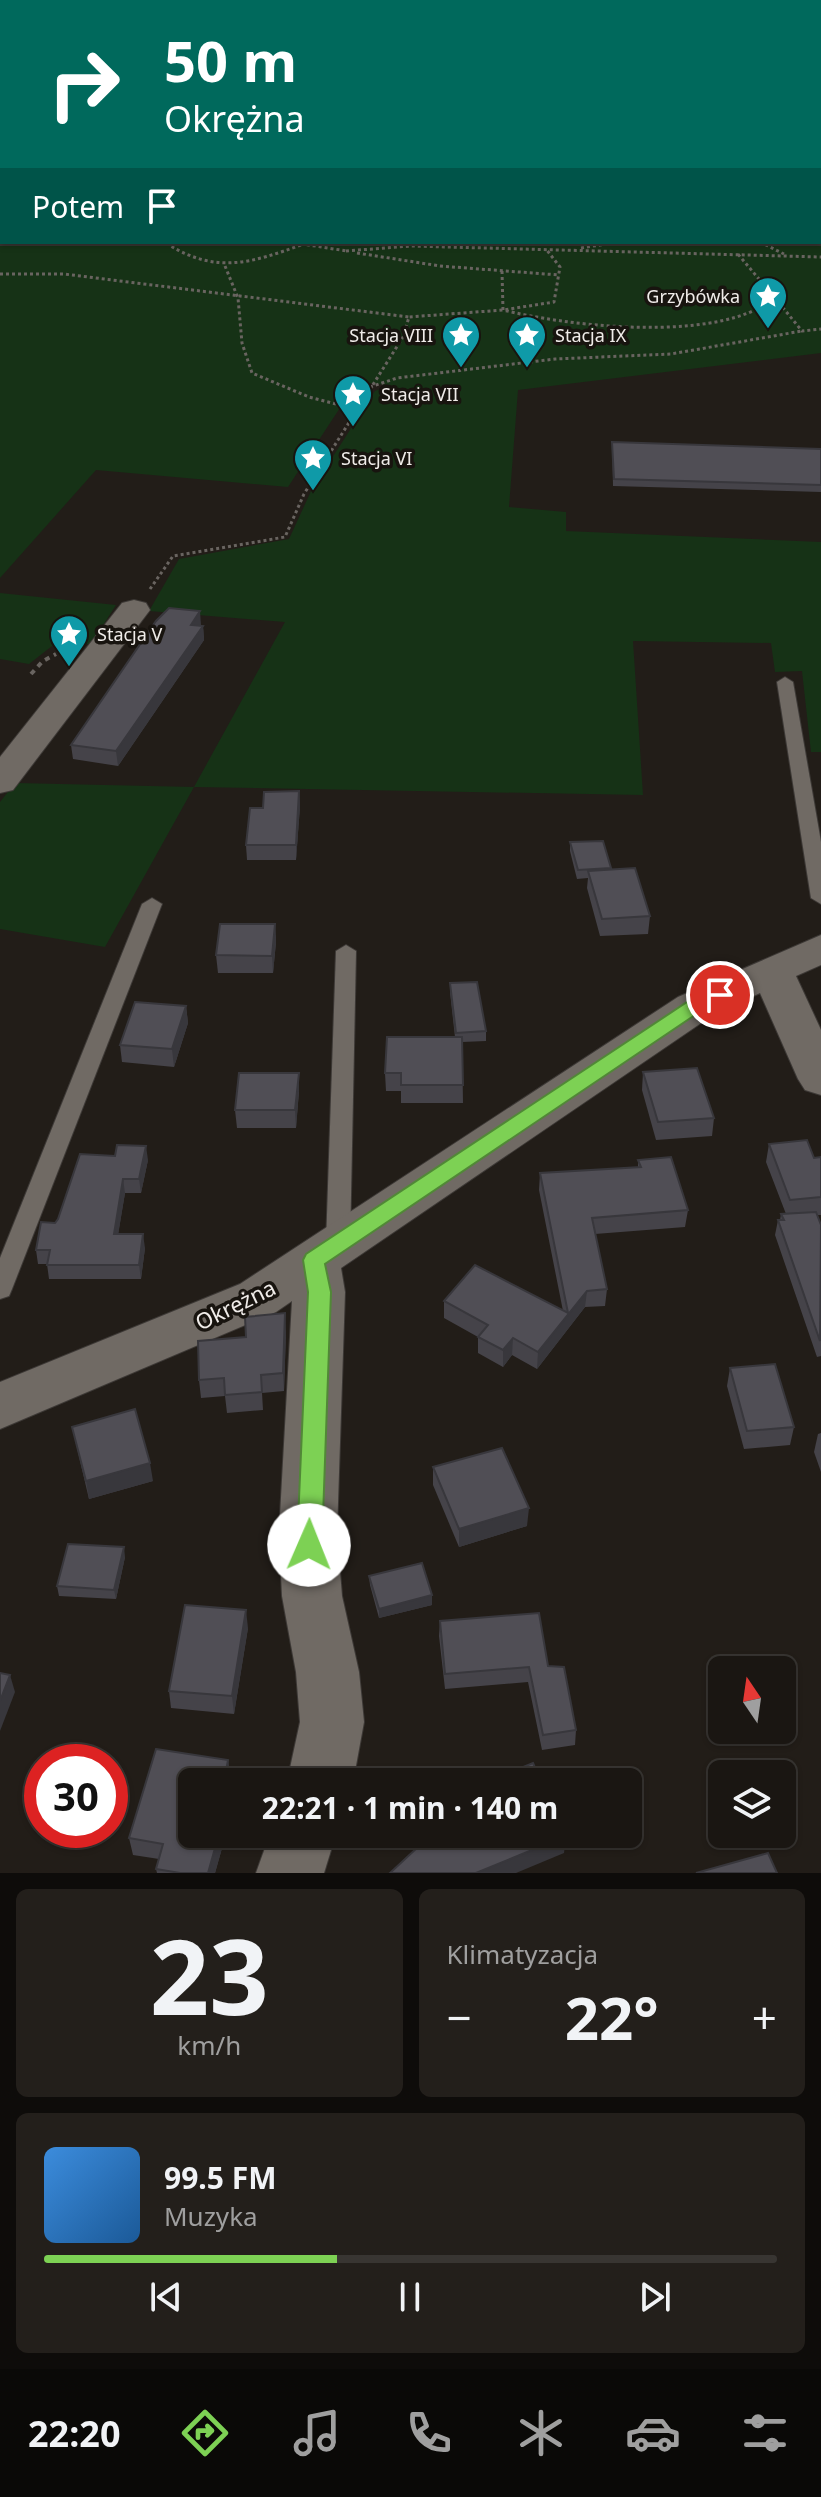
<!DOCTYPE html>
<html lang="pl">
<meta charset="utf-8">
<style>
body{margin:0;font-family:"Noto Sans",sans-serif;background:#231f1b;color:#f1f3f6;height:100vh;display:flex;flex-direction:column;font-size:30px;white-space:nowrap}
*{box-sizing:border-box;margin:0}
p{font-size:26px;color:#9f9f9f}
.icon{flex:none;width:44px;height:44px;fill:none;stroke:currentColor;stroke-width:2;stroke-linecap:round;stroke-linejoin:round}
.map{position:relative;height:1873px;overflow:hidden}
.panel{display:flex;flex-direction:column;gap:16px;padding:16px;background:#0e0c0a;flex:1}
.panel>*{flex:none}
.banner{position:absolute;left:0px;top:0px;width:822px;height:244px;box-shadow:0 2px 6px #0004,0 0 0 2px #383532;background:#00695c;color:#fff;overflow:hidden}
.needle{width:52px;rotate:347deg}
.fabs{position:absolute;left:708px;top:1656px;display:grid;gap:16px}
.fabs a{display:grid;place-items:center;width:88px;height:88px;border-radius:12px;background:#1a1612;box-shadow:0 2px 6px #0004,0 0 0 2px #383532;font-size:40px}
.speed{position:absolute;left:24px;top:1744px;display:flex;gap:16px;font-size:40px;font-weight:700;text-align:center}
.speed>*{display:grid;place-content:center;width:104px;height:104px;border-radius:50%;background:#1a1612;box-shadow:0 2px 6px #0004,0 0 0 2px #383532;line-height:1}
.speed .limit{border:12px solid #d22;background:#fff;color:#111}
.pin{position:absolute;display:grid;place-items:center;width:68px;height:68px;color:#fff;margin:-34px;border:4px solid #fff;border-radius:50%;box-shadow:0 2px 8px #0007}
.me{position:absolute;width:88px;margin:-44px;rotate:1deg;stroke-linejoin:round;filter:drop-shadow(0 0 6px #0008)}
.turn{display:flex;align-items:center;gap:28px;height:168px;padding:0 32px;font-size:36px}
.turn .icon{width:104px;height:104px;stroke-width:2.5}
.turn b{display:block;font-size:56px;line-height:68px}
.then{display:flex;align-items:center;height:76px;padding:0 32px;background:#0003;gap:16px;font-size:30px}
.big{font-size:60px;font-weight:700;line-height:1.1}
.panel .tile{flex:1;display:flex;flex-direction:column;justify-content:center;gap:12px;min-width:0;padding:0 28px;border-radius:12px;background:#231f1b}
.panel .dial{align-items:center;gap:0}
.dial b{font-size:104px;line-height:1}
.song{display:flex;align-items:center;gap:24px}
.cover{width:96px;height:96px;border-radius:12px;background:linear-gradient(135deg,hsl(210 70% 55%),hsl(210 70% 35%))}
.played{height:8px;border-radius:4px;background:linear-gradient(90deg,#7dd154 40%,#383532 40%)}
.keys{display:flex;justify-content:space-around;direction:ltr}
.heat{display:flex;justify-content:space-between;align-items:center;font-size:44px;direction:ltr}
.panel .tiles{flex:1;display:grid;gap:16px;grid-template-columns:1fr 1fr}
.tile:last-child{grid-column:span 2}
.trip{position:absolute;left:178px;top:1768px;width:464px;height:80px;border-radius:12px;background:#1a1612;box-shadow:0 2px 6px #0004,0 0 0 2px #383532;font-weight:700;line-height:80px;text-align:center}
.menu{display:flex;height:128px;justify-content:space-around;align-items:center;background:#0a0907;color:#9f9f9f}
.menu .icon{width:56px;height:56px}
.menu .selected{color:#7dd154}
.menu b{font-size:36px;color:#f1f3f6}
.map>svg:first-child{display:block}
.green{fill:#163216;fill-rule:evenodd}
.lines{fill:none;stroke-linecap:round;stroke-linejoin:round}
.lane-casing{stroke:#3d3936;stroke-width:2}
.street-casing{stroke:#3d3936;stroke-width:2}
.path-far1{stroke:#696460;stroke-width:3;stroke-dasharray:3 3;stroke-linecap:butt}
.path{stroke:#696460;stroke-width:4;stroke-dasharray:5 5;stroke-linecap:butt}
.lane{fill:#706a64;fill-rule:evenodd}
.street{fill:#706a64;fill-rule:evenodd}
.wall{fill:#454349}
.shaded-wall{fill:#38373c}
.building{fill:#504e55;stroke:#38373c;stroke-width:2}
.route{fill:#7dd154;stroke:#518837;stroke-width:2}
.labels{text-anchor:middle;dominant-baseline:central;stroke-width:7;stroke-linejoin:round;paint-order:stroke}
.far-poi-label{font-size:18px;fill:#f0ece9;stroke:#18140f;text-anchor:start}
.street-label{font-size:22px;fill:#f0ece9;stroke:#18140f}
</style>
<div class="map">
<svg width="821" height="1873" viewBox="0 0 821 1873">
<rect width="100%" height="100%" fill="#221d18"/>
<!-- green -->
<g class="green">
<path d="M 0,0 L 821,0 L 821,353 L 518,390 L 509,507 L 566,512 L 566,531 L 821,542 L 821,752 L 811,752 L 802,671 L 775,672 L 771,643 L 633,641 L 643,795 L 194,787 L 105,947 L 0,929 L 0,802 L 15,783 L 194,787 L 285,622 L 149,611 L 179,559 L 289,539 L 312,489 L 375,391 L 389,385 L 357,382 L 288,487 L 96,470 L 0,578 ZM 2,2 L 820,2 L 820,242 L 2,242 Z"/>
<path d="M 0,593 L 116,605 L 91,644 L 52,646 L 29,664 L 0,659 Z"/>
</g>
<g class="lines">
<!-- lane casing -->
<g class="lane-casing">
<g id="lane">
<path d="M 785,677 L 793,682 L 821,842 L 821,904 L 811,898 L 777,682 Z"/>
<path d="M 152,898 L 162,904 L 12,1289 L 9,1296 L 0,1299 L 0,1258 L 142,904 Z"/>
<path d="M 346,945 L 356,951 L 350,1244 L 347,1250 L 338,1253 L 329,1250 L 326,1244 L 336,951 Z"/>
</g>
</g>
<!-- street casing -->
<g class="street-casing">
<g id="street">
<path d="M 134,600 L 146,603 L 150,610 L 13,790 L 0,793 L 0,757 L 122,603 Z"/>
<path d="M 821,935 L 821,965 L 796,976 L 821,1030 L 821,1095 L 805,1090 L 798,1079 L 760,993 L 710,1017 L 341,1268 L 345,1292 L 337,1533 L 342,1596 L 359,1672 L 364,1722 L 353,1782 L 287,1782 L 300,1722 L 296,1672 L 282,1596 L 279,1533 L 292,1301 L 276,1312 L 0,1429 L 0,1382 L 240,1284 L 678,997 Z"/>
<path d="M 270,1834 L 336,1834 L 324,1873 L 256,1873 Z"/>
</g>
</g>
<!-- path-far1 -->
<g class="path-far1">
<path d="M 170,242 L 169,245 C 217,274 251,263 301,245"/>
<path d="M 289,242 L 347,251"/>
<path d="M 760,242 L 784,254"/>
<path d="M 581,248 L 619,242"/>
<path d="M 346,251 L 411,246 L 821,257"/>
<path d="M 357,253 L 440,266 L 559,275"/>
<path d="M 225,266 L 238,298 L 242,343 L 252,373 L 309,397 L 355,409"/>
<path d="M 502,271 L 503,310 C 568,326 685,338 748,313 C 758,309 766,303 775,298 L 737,253"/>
<path d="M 0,274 L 64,274 L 409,317"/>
<path d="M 775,298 L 802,331 L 821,329"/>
<path d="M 370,387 L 397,378 L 555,359 L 671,354 L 802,331"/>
<path d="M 150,589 L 173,556 L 285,537 L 304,494 L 403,337 L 409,317 L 503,310 L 554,302 L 560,267 L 546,249"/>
</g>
<!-- path -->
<path class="path" d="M 31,674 L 43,661 L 56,654"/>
<!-- lane -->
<use href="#lane" class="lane"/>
<!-- street -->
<use href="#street" class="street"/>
</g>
<!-- wall -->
<g class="wall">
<path d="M 612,442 L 821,449 L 821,492 L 613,486 Z"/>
<path d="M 201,626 L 203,626 L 204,640 L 118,766 L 73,759 L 71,745 Z"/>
<path d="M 299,791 L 300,806 L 296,860 L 247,860 L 246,845 L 263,808 Z"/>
<path d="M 570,842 L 611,868 L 611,869 L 650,916 L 648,934 L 600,936 L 587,888 L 588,878 L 577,879 L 570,851 Z"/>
<path d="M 275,924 L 276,942 L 273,973 L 218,973 L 216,955 Z"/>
<path d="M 450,983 L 486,1031 L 486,1041 L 462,1042 L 463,1103 L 401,1103 L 401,1091 L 386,1091 L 385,1073 L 455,1037 L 450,992 Z"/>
<path d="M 186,1006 L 188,1023 L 174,1067 L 122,1062 L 120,1045 Z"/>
<path d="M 643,1072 L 714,1118 L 712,1136 L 656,1140 L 642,1090 Z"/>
<path d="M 299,1091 L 296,1128 L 237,1128 L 235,1110 Z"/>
<path d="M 769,1144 L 814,1158 L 821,1157 L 821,1215 L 817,1215 L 821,1225 L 821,1356 L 817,1357 L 775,1235 L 778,1220 L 780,1220 L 781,1214 L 786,1214 L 766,1162 Z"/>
<path d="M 148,1160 L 141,1193 L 125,1193 L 118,1234 L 145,1248 L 141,1279 L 49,1279 L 47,1264 L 38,1264 L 36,1250 L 55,1223 Z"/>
<path d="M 638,1160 L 688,1210 L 685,1227 L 595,1234 L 607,1289 L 605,1306 L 585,1307 L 537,1369 L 512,1355 L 503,1367 L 478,1353 L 478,1337 L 444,1318 L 444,1301 L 563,1311 L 539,1190 L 540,1173 L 638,1167 Z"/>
<path d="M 286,1331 L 284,1391 L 262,1393 L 263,1410 L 227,1413 L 225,1396 L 201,1398 L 199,1380 L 246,1337 Z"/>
<path d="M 730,1368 L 794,1427 L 790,1445 L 744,1449 L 727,1386 Z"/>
<path d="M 72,1427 L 153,1481 L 89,1499 Z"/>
<path d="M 821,1433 L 821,1472 L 814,1452 L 818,1434 Z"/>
<path d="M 433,1467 L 527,1526 L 459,1547 L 433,1485 Z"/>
<path d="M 125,1557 L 116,1599 L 59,1596 L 57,1586 Z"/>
<path d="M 369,1576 L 432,1595 L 432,1605 L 379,1618 L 370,1585 Z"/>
<path d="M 440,1621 L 548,1666 L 576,1730 L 575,1745 L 542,1750 L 528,1682 L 445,1689 L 439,1636 Z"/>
<path d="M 248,1628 L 234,1714 L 171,1708 L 169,1691 Z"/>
<path d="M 156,1749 L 228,1760 L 230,1777 L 229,1782 L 192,1782 L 192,1834 L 226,1834 L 215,1873 L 157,1873 L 156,1869 L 159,1859 L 133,1855 L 129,1838 Z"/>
</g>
<!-- shaded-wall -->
<g class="shaded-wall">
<path d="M 200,611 L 201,625 L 191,625 Z"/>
<path d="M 203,626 L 204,640 L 118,766 L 116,751 Z"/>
<path d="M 299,791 L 300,806 L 296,860 L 296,845 Z"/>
<path d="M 275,924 L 276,942 L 273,973 L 272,956 Z"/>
<path d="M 186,1006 L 188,1023 L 174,1067 L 172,1049 Z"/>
<path d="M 299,1073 L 299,1091 L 296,1128 L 295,1110 Z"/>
<path d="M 146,1146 L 148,1160 L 141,1193 L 139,1179 Z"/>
<path d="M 123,1179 L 125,1193 L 116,1248 L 114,1234 Z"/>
<path d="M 143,1234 L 145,1248 L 141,1279 L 139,1265 Z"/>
<path d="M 587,1291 L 585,1307 L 537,1369 L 538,1352 Z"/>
<path d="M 285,1313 L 286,1331 L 284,1391 L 283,1373 Z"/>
<path d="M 513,1338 L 512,1355 L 503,1367 L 503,1350 Z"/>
<path d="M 150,1463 L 153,1481 L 89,1499 L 86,1481 Z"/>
<path d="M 529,1508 L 527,1526 L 459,1547 L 459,1529 Z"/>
<path d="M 124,1547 L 125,1557 L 116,1599 L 114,1590 Z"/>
<path d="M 432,1595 L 432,1605 L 379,1618 L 379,1609 Z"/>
<path d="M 246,1610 L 248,1628 L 234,1714 L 232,1696 Z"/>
<path d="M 10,1675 L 15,1692 L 0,1731 L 0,1701 Z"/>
<path d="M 228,1760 L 230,1777 L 229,1782 L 224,1782 Z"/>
<path d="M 219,1834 L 226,1834 L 215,1873 L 208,1873 Z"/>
<path d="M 566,1836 L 564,1853 L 516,1873 L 476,1873 Z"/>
</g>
<!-- building -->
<g class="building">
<path d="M 612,442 L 821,449 L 821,485 L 614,479 Z"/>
<path d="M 169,608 L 200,611 L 191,625 L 203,626 L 116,751 L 71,745 L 156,621 Z"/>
<path d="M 299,791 L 296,845 L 246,845 L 250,808 L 263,808 L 264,792 Z"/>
<path d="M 603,841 L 611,868 L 578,870 L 570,842 Z"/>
<path d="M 635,868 L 650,916 L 602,919 L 588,871 Z"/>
<path d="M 220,924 L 275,924 L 272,956 L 216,955 Z"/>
<path d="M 477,982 L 486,1031 L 456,1033 L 450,983 Z"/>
<path d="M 135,1002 L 186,1006 L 172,1049 L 120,1045 Z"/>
<path d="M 387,1037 L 462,1037 L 463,1085 L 401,1085 L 401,1073 L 385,1073 Z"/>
<path d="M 697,1068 L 714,1118 L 658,1122 L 643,1072 Z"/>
<path d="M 239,1073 L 299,1073 L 295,1110 L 235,1110 Z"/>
<path d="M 807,1140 L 814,1158 L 821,1157 L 821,1197 L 790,1200 L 769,1144 Z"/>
<path d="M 117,1145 L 146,1146 L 139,1179 L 123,1179 L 114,1234 L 143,1234 L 139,1265 L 47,1265 L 50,1250 L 36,1250 L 41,1222 L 55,1223 L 58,1219 L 80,1154 L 115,1156 Z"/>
<path d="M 671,1157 L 688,1210 L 592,1218 L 607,1289 L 587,1291 L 538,1352 L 513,1338 L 503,1350 L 478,1337 L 488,1325 L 444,1301 L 475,1265 L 568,1313 L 540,1173 L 641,1167 L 638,1160 Z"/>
<path d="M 816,1212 L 821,1225 L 820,1341 L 778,1220 L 784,1220 L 781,1214 Z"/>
<path d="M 285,1313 L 283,1373 L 261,1375 L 262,1392 L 225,1395 L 224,1378 L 199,1380 L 198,1341 L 246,1337 L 245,1317 Z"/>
<path d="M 775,1364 L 794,1427 L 747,1431 L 730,1368 Z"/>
<path d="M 135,1409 L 150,1463 L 86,1481 L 72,1427 Z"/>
<path d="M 502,1448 L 529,1508 L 459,1529 L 433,1467 Z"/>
<path d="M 68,1544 L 124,1547 L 114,1590 L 57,1586 Z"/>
<path d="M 422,1563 L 432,1595 L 379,1609 L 369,1576 Z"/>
<path d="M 185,1605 L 246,1610 L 232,1696 L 169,1691 Z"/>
<path d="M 539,1613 L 548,1666 L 564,1667 L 576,1730 L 543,1735 L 529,1667 L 445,1674 L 440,1621 Z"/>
<path d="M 0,1673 L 10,1675 L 0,1701 Z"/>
<path d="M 156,1749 L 228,1760 L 224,1782 L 192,1782 L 192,1834 L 219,1834 L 208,1873 L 180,1873 L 156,1869 L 163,1844 L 129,1838 Z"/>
<path d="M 533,1763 L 541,1782 L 486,1782 Z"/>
<path d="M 432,1834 L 565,1834 L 566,1836 L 476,1873 L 390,1873 Z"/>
<path d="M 768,1853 L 777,1873 L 696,1873 Z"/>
</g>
<!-- route -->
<path class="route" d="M 720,988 L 730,995 L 727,999 L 701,1011 L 325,1264 L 331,1292 L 322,1545 L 318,1553 L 309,1557 L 300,1553 L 297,1545 L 308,1292 L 303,1260 L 306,1254 L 687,1002 Z"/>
<!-- icons -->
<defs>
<g id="sight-pin" transform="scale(2)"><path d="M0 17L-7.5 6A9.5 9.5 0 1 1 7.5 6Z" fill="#0f9aa8" stroke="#18140f"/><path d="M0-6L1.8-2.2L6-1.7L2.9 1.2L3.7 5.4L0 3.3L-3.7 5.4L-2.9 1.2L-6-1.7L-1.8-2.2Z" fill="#fff"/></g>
</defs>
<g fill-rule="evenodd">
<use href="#sight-pin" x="768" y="296"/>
<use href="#sight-pin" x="461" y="335"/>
<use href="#sight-pin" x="527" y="335"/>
<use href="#sight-pin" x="353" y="394"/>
<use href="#sight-pin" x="313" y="458"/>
<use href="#sight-pin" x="69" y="634"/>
</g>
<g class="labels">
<!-- far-poi labels -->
<g class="far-poi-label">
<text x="740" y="296" text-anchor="end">Grzybówka</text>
<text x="433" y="335" text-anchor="end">Stacja VIII</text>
<text x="555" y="335">Stacja IX</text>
<text x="381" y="394">Stacja VII</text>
<text x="341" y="458">Stacja VI</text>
<text x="97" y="634">Stacja V</text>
</g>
<!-- street labels -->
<g class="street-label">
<text transform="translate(235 1304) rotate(-26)">Okrężna</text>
</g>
</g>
</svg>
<div class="fabs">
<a><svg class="needle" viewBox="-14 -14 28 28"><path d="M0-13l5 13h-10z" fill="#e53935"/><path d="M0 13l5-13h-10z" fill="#9f9f9f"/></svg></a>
<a><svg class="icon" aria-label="layers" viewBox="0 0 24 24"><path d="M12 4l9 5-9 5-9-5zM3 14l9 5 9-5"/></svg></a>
</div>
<div class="speed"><div class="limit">30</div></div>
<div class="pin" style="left:720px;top:995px;background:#d93025"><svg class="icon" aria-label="arrive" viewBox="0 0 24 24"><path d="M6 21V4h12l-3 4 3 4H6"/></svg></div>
<svg class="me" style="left:309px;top:1545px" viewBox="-20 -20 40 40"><circle r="19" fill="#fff"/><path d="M0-13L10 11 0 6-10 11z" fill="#7dd154"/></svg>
<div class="trip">22:21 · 1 min · 140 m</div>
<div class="banner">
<div class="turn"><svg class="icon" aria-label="right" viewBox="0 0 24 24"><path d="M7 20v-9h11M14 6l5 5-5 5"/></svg><div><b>50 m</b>Okrężna</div></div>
<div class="then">Potem<svg class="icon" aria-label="arrive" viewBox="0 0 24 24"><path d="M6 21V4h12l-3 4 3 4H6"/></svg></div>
</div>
</div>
<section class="panel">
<div class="tiles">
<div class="tile dial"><b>23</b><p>km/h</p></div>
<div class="tile"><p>Klimatyzacja</p>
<div class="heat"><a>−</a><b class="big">22°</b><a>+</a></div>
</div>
<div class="tile">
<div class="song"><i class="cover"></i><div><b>99.5 FM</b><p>Muzyka</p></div></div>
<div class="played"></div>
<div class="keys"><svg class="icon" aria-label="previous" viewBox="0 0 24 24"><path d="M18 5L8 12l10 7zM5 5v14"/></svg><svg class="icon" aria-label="pause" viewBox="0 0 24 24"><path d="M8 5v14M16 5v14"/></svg><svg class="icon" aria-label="next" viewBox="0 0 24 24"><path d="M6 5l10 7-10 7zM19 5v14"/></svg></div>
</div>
</div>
</section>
<nav class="menu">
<b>22:20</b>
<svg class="icon selected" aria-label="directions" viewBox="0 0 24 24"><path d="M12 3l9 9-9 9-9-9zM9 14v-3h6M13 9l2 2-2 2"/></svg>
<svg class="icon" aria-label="music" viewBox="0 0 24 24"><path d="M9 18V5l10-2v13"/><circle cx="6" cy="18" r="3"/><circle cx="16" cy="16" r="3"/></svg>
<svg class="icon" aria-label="phone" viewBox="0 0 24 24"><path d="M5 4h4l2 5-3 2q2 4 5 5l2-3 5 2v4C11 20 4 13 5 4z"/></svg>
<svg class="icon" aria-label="climate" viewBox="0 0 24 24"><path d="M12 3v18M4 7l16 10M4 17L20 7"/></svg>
<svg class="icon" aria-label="car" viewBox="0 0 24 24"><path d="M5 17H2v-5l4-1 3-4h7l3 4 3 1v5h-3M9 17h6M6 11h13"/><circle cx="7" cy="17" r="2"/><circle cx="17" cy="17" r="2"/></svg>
<svg class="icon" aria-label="filters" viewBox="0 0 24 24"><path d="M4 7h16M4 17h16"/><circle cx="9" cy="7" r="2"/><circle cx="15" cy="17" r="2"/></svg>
</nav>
